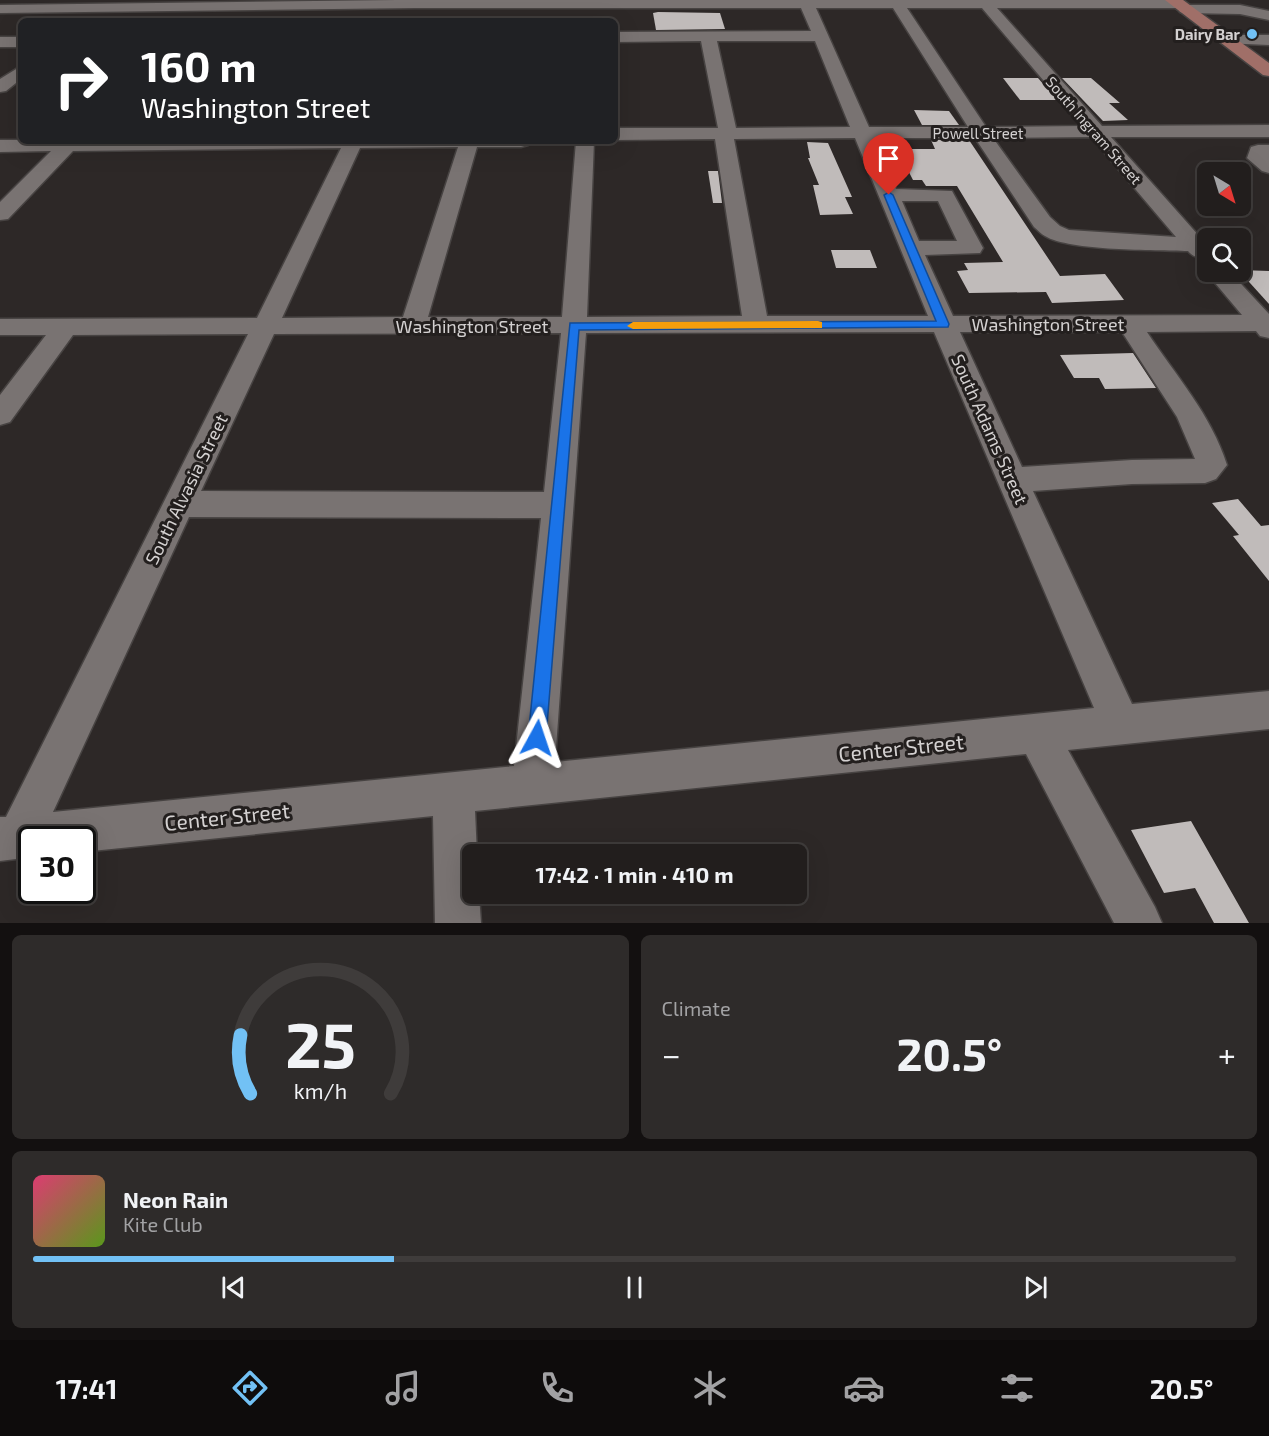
<!DOCTYPE html>
<meta charset="utf-8">
<style>
body{margin:0;font-family:"Exo 2",sans-serif;background:#2e2b2a;color:#f1f3f6;height:100vh;display:flex;flex-direction:column;font-size:22px;white-space:nowrap}
*{box-sizing:border-box;margin:0}
p{font-size:20px;color:#a2a2a4}
.icon{flex:none;width:33px;height:33px;fill:none;stroke:currentColor;stroke-width:2;stroke-linecap:round;stroke-linejoin:round}
.map{position:relative;height:923px;overflow:hidden}
.sheet{display:flex;flex-direction:column;gap:12px;padding:12px;background:#131010;flex:1}
.sheet>*{flex:none}
.banner{position:absolute;left:18px;top:18px;width:600px;height:126px;border-radius:9px;box-shadow:0 6px 24px #0002,0 0 0 2px #3f3c3b;background:#202124;color:#fff;overflow:hidden}
.needle{width:39px;rotate:142deg}
.tools{position:absolute;left:1197px;top:162px;display:grid;gap:12px}
.tools a{display:grid;place-items:center;width:54px;height:54px;border-radius:9px;background:#221e1d;box-shadow:0 6px 24px #0002,0 0 0 2px #3f3c3b;font-size:30px}
.speed{position:absolute;left:18px;top:826px;display:flex;gap:12px;font-size:30px;font-weight:700;text-align:center}
.speed>*{display:grid;place-content:center;width:78px;height:78px;border-radius:50%;background:#221e1d;box-shadow:0 6px 24px #0002,0 0 0 2px #3f3c3b;line-height:1}
.speed .limit{border:3px solid #111;border-radius:9px;background:#fff;color:#111}
.pin{position:absolute;display:grid;place-items:center;width:51px;height:51px;color:#fff;margin:-62px -26px;border-radius:50% 50% 50% 0;rotate:-45deg;box-shadow:0 0 6px #0007}
.pin .icon{rotate:45deg}
.me{position:absolute;width:66px;margin:-33px;rotate:5deg;stroke-linejoin:round;filter:drop-shadow(0 0 4px #0008)}
.turn{display:flex;align-items:center;gap:21px;height:126px;padding:0 24px;font-size:27px}
.turn .icon{width:78px;height:78px;stroke-width:2.5}
.turn b{display:block;font-size:42px;line-height:51px}
.big{font-size:45px;font-weight:700;line-height:1.1}
.sheet .widget{flex:1;display:flex;flex-direction:column;justify-content:center;gap:9px;min-width:0;padding:0 21px;border-radius:9px;background:#2e2b2a}
.sheet .dial{align-items:center;gap:0}
.dial svg{height:156px;overflow:visible;fill:none;stroke:#3f3c3b;stroke-width:7;stroke-linecap:round;text-anchor:middle}
.dial text{fill:#f1f3f6;stroke:none}
.song{display:flex;align-items:center;gap:18px}
.cover{width:72px;height:72px;border-radius:9px;background:linear-gradient(135deg,hsl(340 70% 55%),hsl(90 70% 35%))}
.played{height:6px;border-radius:3px;background:linear-gradient(90deg,#72c1f5 30%,#3f3c3b 30%)}
.keys{display:flex;justify-content:space-around;direction:ltr}
.heat{display:flex;justify-content:space-between;align-items:center;font-size:33px;direction:ltr}
.sheet .tiles{flex:1;display:grid;gap:12px;grid-template-columns:1fr 1fr}
.widget:last-child{grid-column:span 2}
.trip{position:absolute;left:462px;top:844px;width:345px;height:60px;border-radius:9px;background:#221e1d;box-shadow:0 6px 24px #0002,0 0 0 2px #3f3c3b;font-weight:700;line-height:60px;text-align:center}
.tab-bar{display:flex;height:96px;justify-content:space-around;align-items:center;background:#0e0c0c;color:#a2a2a4}
.tab-bar .icon{width:42px;height:42px}
.tab-bar .on{color:#72c1f5}
.tab-bar b{font-size:27px;color:#f1f3f6}
.map>svg:first-child{display:block}
.building{fill:#c0bbba}
.lines{fill:none;stroke-linecap:round;stroke-linejoin:round}
.minor-casing{stroke:#474342;stroke-width:3}
.major-casing{stroke:#474342;stroke-width:3}
.minor{fill:#797372;fill-rule:evenodd}
.major{fill:#a06f68;fill-rule:evenodd}
.route{fill:#1a73e8;stroke:#114b97;stroke-width:1.5}
.slow{fill:#f59e0b}
.poi-dot{fill:#72c1f5;stroke:#231f1e;stroke-width:2}
.labels{text-anchor:middle;dominant-baseline:central;stroke-width:6;stroke-linejoin:round;paint-order:stroke}
.far-poi-label{font-size:15px;font-weight:bold;fill:#d4d1d1;stroke:#231f1e;text-anchor:end}
.far-street-label{font-size:15px;fill:#d4d1d1;stroke:#231f1e}
.street-label{font-size:18px;fill:#d4d1d1;stroke:#231f1e}
.near-street-label{font-size:21px;fill:#d4d1d1;stroke:#231f1e}
</style>
<div class="map">
<svg width="1269" height="923" viewBox="0 0 1269 923">
<rect width="100%" height="100%" fill="#2d2827"/>
<!-- building -->
<g class="building">
<path d="M 658,12 L 720,13 L 725,29 L 656,30 L 653,13 Z"/>
<path d="M 1003,78 L 1038,78 L 1057,100 L 1020,100 Z"/>
<path d="M 1062,78 L 1091,78 L 1120,103 L 1109,103 L 1128,120 L 1103,121 Z"/>
<path d="M 914,110 L 949,111 L 959,125 L 922,125 Z"/>
<path d="M 931,140 L 969,140 L 1060,276 L 1105,274 L 1124,300 L 1052,303 L 1046,292 L 969,293 L 957,271 L 968,270 L 964,263 L 1003,262 L 957,186 L 926,186 L 922,180 L 913,180 L 897,149 L 935,149 Z"/>
<path d="M 807,142 L 828,143 L 852,197 L 845,197 L 853,214 L 820,215 L 813,185 L 819,185 L 808,158 L 810,158 Z"/>
<path d="M 708,171 L 718,171 L 722,203 L 713,203 Z"/>
<path d="M 831,250 L 870,250 L 877,268 L 836,268 Z"/>
<path d="M 1240,270 L 1269,271 L 1269,304 L 1240,272 Z"/>
<path d="M 1133,353 L 1156,388 L 1105,389 L 1099,378 L 1074,378 L 1060,355 Z"/>
<path d="M 1238,499 L 1261,526 L 1269,525 L 1269,581 L 1233,536 L 1239,535 L 1212,503 Z"/>
<path d="M 1191,821 L 1249,923 L 1214,923 L 1195,888 L 1164,893 L 1131,830 Z"/>
</g>
<g class="lines">
<!-- minor casing -->
<g class="minor-casing">
<g id="minor">
<path d="M 397,0 L 1180,0 L 1184,1 L 1186,5 L 1240,5 L 1269,11 L 1269,20 L 1240,14 L 1185,13 L 1180,12 L 1178,8 L 997,8 L 1102,126 L 1269,125 L 1269,137 L 1111,137 L 1208,246 L 1208,256 C 1199,258 1194,258 1188,251 C 1156,250 1069,251 1045,236 C 1041,234 1038,230 1034,227 L 975,138 L 874,138 L 896,189 L 952,191 L 983,248 L 980,253 L 925,255 L 953,316 L 1242,315 L 1210,277 L 1206,272 L 1208,270 L 1230,272 L 1269,314 L 1269,338 L 1260,336 L 1256,331 L 1147,332 C 1176,376 1211,414 1227,465 L 1216,479 L 1205,483 L 1132,484 L 1033,491 L 1132,704 L 1269,691 L 1269,729 L 1068,750 L 1155,907 L 1162,923 L 1114,923 L 1026,754 L 475,811 L 477,855 L 472,855 L 472,894 L 479,894 L 481,923 L 435,923 L 433,816 L 82,852 L 82,840 L 32,840 L 32,857 L 0,861 L 0,817 L 6,817 L 248,334 L 73,335 L 10,422 L 0,425 L 0,395 L 46,335 L 0,335 L 0,319 L 257,318 L 341,148 L 73,151 L 8,219 L 0,220 L 0,202 L 51,151 L 0,152 L 0,140 L 530,141 L 528,145 L 521,147 L 477,147 L 428,317 L 562,317 L 576,141 L 594,141 L 587,317 L 742,316 L 715,139 L 615,140 L 615,128 L 718,128 L 701,41 L 615,42 L 615,32 L 811,31 L 801,8 L 415,8 L 0,13 L 0,5 ZM 816,8 L 893,8 L 968,127 L 869,127 ZM 907,8 L 982,8 L 1082,126 L 986,127 ZM 717,41 L 815,41 L 850,127 L 736,128 ZM 1091,137 L 1176,237 L 1069,230 L 1060,226 L 1050,217 L 993,138 ZM 855,138 L 928,316 L 767,316 L 734,139 ZM 458,147 L 403,317 L 282,318 L 360,148 ZM 902,201 L 938,201 L 957,241 L 919,241 ZM 934,332 L 1094,708 L 555,762 L 586,333 ZM 960,332 L 1122,332 L 1177,417 L 1195,459 L 1132,460 L 1022,467 ZM 561,333 L 544,492 L 201,491 L 274,334 ZM 189,517 L 541,518 L 514,766 L 53,812 Z"/>
<path d="M 1227,35 L 1269,35 L 1269,45 L 1222,43 L 1219,40 Z"/>
<rect x="0" y="37" width="21" height="10"/>
<path d="M 21,66 L 21,79 L 6,91 L 0,92 L 0,79 Z"/>
<path d="M 1258,145 L 1269,145 L 1269,173 L 1262,171 L 1247,158 L 1251,147 Z"/>
</g>
</g>
<!-- major casing -->
<g class="major-casing">
<path id="major" d="M 1165,0 L 1183,0 L 1269,63 L 1269,76 L 1263,75 Z"/>
</g>
<!-- minor -->
<use href="#minor" class="minor"/>
<!-- major -->
<use href="#major" class="major"/>
</g>
<!-- route -->
<path class="route" d="M 889,192 L 893,195 L 949,324 L 948,327 L 579,330 L 546,738 L 544,745 L 537,747 L 531,745 L 528,738 L 570,323 L 936,321 L 884,195 Z"/>
<!-- slow -->
<path class="slow" d="M 818,321 L 822,322 L 822,328 L 633,329 L 627,326 L 633,322 Z"/>
<!-- markers -->
<circle class="poi-dot" cx="1252" cy="34" r="6"/>
<g class="labels">
<!-- far-poi labels -->
<g class="far-poi-label">
<text x="1240" y="34">Dairy Bar</text>
</g>
<!-- far-street labels -->
<g class="far-street-label">
<text transform="translate(1094 130) rotate(49)">South Ingram Street</text>
<text x="978" y="133">Powell Street</text>
</g>
<!-- street labels -->
<g class="street-label">
<text x="1048" y="324">Washington Street</text>
<text x="472" y="326">Washington Street</text>
<text transform="translate(990 429) rotate(66)">South Adams Street</text>
<text transform="translate(186 489) rotate(-64)">South Alvasia Street</text>
</g>
<!-- near-street labels -->
<g class="near-street-label">
<text transform="translate(901 747) rotate(-6)">Center Street</text>
<text transform="translate(227 816) rotate(-6)">Center Street</text>
</g>
</g>
</svg>
<div class="tools">
<a><svg class="needle" viewBox="-14 -14 28 28"><path d="M0-13l5 13h-10z" fill="#e53935"/><path d="M0 13l5-13h-10z" fill="#a2a2a4"/></svg></a>
<a><svg class="icon" aria-label="search" viewBox="0 0 24 24"><circle cx="10" cy="10" r="6"/><path d="M15 15l6 6"/></svg></a>
</div>
<div class="speed"><div class="limit">30</div></div>
<div class="pin" style="left:889px;top:195px;background:#d93025"><svg class="icon" aria-label="arrive" viewBox="0 0 24 24"><path d="M6 21V4h12l-3 4 3 4H6"/></svg></div>
<svg class="me" style="left:537px;top:738px" viewBox="-20 -20 40 40"><path d="M0-17L14 15 0 8-14 15z" fill="#1a73e8" stroke="#fff" stroke-width="4"/></svg>
<div class="trip">17:42 · 1 min · 410 m</div>
<div class="banner">
<div class="turn"><svg class="icon" aria-label="right" viewBox="0 0 24 24"><path d="M7 20v-9h11M14 6l5 5-5 5"/></svg><div><b>160 m</b>Washington Street</div></div>
</div>
</div>
<section class="sheet">
<div class="tiles">
<div class="widget dial"><svg viewBox="0 0 100 80">
<path d="M14 69A42 42 0 1 1 86 69"/>
<path d="M14 69A42 42 0 0 1 9 39" stroke="#72c1f5"/>
<text x="50" y="56" font-size="32" font-weight="700">25</text>
<text x="50" y="72" font-size="11">km/h</text>
</svg></div>
<div class="widget"><p>Climate</p>
<div class="heat"><a>−</a><b class="big">20.5°</b><a>+</a></div>
</div>
<div class="widget">
<div class="song"><i class="cover"></i><div><b>Neon Rain</b><p>Kite Club</p></div></div>
<div class="played"></div>
<div class="keys"><svg class="icon" aria-label="previous" viewBox="0 0 24 24"><path d="M18 5L8 12l10 7zM5 5v14"/></svg><svg class="icon" aria-label="pause" viewBox="0 0 24 24"><path d="M8 5v14M16 5v14"/></svg><svg class="icon" aria-label="next" viewBox="0 0 24 24"><path d="M6 5l10 7-10 7zM19 5v14"/></svg></div>
</div>
</div>
</section>
<nav class="tab-bar">
<b>17:41</b>
<svg class="icon on" aria-label="directions" viewBox="0 0 24 24"><path d="M12 3l9 9-9 9-9-9zM9 14v-3h6M13 9l2 2-2 2"/></svg>
<svg class="icon" aria-label="music" viewBox="0 0 24 24"><path d="M9 18V5l10-2v13"/><circle cx="6" cy="18" r="3"/><circle cx="16" cy="16" r="3"/></svg>
<svg class="icon" aria-label="phone" viewBox="0 0 24 24"><path d="M5 4h4l2 5-3 2q2 4 5 5l2-3 5 2v4C11 20 4 13 5 4z"/></svg>
<svg class="icon" aria-label="climate" viewBox="0 0 24 24"><path d="M12 3v18M4 7l16 10M4 17L20 7"/></svg>
<svg class="icon" aria-label="car" viewBox="0 0 24 24"><path d="M5 17H2v-5l4-1 3-4h7l3 4 3 1v5h-3M9 17h6M6 11h13"/><circle cx="7" cy="17" r="2"/><circle cx="17" cy="17" r="2"/></svg>
<svg class="icon" aria-label="filters" viewBox="0 0 24 24"><path d="M4 7h16M4 17h16"/><circle cx="9" cy="7" r="2"/><circle cx="15" cy="17" r="2"/></svg>
<b>20.5°</b>
</nav>
